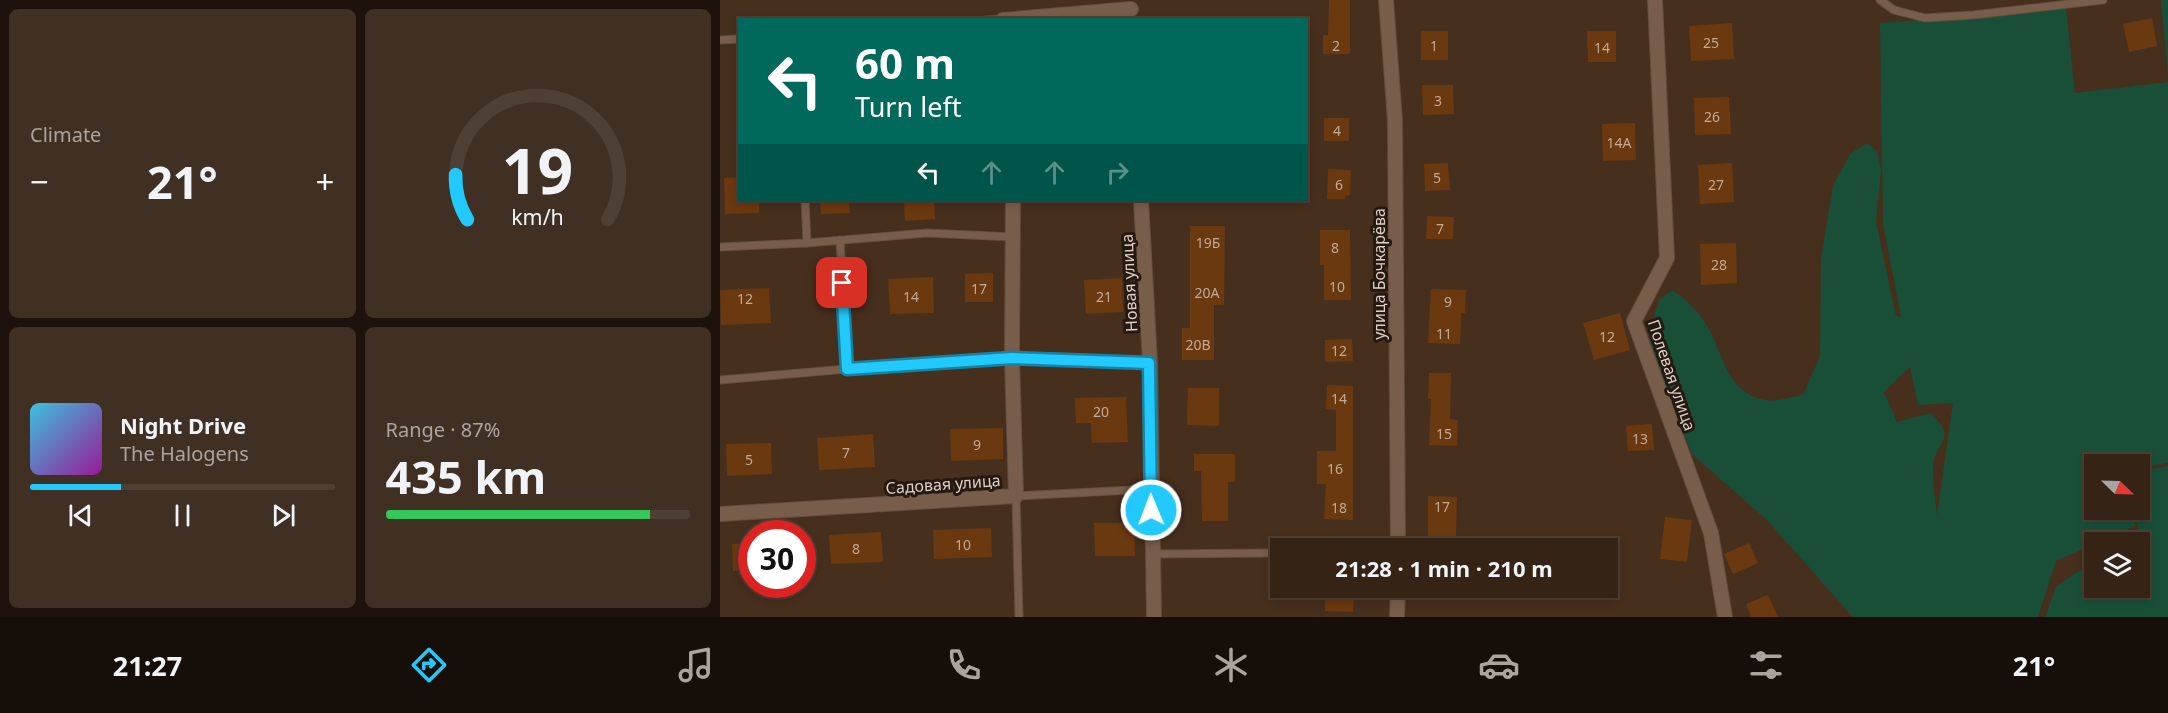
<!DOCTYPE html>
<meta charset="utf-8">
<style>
body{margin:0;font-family:"Noto Sans",sans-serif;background:#402f23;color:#f1f3f6;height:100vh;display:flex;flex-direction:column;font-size:22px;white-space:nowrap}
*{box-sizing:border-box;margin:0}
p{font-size:20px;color:#aaa4a1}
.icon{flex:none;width:33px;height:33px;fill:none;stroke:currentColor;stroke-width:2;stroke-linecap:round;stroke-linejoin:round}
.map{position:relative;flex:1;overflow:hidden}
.panel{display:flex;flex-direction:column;gap:9px;padding:9px;background:#1d130c;width:720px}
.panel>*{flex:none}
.top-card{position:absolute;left:18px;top:18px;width:570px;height:183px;border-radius:0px;box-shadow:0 3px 9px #0003,0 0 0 2px #4f4035;background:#00695c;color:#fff;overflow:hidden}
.needle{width:39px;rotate:113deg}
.controls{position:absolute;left:1364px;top:454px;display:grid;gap:12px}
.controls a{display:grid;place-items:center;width:66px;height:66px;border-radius:0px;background:#352316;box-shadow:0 3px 9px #0003,0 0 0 2px #4f4035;font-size:30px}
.speed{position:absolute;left:18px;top:520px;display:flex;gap:12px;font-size:30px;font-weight:700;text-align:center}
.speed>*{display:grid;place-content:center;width:78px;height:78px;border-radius:50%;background:#352316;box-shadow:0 3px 9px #0003,0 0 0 2px #4f4035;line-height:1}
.speed .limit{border:9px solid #d22;background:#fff;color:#111}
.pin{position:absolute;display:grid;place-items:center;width:51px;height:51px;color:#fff;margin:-26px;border-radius:12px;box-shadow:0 3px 9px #0006}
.me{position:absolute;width:66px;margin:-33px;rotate:359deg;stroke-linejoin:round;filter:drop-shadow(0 0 4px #0008)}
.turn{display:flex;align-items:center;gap:21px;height:126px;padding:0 18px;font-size:27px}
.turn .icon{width:78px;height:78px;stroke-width:2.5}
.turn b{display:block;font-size:42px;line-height:51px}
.lanes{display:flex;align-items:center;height:57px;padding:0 18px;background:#0003;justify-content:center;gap:30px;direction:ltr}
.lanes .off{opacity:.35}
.big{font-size:45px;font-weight:700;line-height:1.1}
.panel .widget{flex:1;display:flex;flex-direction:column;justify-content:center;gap:9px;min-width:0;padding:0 21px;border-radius:9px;background:#402f23}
.panel .dial{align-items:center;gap:0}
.dial svg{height:156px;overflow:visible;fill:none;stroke:#4f4035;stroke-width:7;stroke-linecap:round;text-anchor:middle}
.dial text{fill:#f1f3f6;stroke:none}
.song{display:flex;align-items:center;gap:18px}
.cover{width:72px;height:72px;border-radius:9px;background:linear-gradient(135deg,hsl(190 70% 55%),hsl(300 70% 35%))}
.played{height:6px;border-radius:3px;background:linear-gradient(90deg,#22c9fd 30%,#4f4035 30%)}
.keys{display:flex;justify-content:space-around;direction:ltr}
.heat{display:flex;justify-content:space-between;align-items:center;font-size:33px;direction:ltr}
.charge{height:9px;border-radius:4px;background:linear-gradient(90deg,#34c759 87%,#4f4035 0)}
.panel .tiles{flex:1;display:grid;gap:9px;grid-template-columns:repeat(2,1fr)}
.trip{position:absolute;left:550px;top:538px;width:348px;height:60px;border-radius:0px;background:#352316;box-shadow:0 3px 9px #0003,0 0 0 2px #4f4035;font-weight:700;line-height:60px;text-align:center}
.tab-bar{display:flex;height:96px;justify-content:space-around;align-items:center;background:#150e09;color:#aaa4a1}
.tab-bar .icon{width:42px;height:42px}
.tab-bar .active{color:#22c9fd}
.tab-bar b{font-size:27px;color:#f1f3f6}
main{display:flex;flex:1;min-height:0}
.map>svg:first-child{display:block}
.green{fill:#194f37;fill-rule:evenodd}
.building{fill:#6a3910}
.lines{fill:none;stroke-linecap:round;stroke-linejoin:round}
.lane-casing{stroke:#624e3f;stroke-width:9}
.street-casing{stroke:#624e3f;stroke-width:16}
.lane{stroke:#795d4b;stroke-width:7}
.street{stroke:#795d4b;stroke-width:14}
.route-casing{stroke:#1683a4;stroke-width:15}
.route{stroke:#22c9fd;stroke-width:10}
.labels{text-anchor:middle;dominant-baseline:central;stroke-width:6;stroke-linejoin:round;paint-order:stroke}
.number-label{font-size:14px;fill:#c2aa98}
.street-label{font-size:16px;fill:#dfcfc5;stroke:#251a12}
</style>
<main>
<section class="panel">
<div class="tiles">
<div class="widget"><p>Climate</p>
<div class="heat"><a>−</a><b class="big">21°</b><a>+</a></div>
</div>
<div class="widget dial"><svg viewBox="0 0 100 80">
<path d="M14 69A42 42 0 1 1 86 69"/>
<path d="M14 69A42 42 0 0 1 8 46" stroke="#22c9fd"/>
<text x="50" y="56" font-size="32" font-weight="700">19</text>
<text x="50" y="72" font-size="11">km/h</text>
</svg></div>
<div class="widget">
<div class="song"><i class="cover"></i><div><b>Night Drive</b><p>The Halogens</p></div></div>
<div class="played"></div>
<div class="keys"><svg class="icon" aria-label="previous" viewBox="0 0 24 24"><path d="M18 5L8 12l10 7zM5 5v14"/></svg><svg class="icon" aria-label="pause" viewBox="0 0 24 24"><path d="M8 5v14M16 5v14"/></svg><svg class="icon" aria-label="next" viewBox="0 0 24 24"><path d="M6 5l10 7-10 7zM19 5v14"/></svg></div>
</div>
<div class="widget"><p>Range · 87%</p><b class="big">435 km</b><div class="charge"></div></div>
</div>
</section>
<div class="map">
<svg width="1448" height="617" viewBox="0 0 1448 617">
<rect width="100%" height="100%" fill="#472f1e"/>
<!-- green -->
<g class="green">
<path d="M 1441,0 L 1448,0 L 1448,76 Z"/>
<path d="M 1346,9 L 1355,93 L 1448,82 L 1448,463 L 1421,467 L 1422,471 L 1448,466 L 1448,617 L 1325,617 L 1336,587 L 1374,560 L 1374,588 L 1419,588 L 1419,543 L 1397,543 L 1418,528 L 1416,510 L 1419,510 L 1419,465 L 1374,465 L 1374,510 L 1414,510 L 1415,526 L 1336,561 L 1318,617 L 1133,617 L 1047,520 L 972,454 L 931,351 L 929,334 L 939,300 L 952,290 C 968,300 981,314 990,331 C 1005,360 1008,393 1045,400 C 1056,402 1072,397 1083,395 L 1100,356 L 1101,258 L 1113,186 L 1130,154 L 1147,143 L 1157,151 L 1161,169 L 1156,222 L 1176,316 L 1181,317 L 1163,224 L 1160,23 ZM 1190,367 L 1198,405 L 1233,403 L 1217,515 C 1215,501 1213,482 1213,467 C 1215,440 1239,441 1211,413 L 1177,422 L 1164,392 Z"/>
</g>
<!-- building -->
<g class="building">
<path d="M 609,0 L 630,0 L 630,54 L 603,54 L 603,35 L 608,35 Z"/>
<path d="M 1432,18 L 1437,46 L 1409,52 L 1403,24 Z"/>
<path d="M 1012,23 L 1014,59 L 971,61 L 969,26 Z"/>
<rect x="701" y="31" width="27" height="29"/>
<path d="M 867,31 L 896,31 L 896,62 L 868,62 Z"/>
<path d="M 702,85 L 733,85 L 734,114 L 703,115 Z"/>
<path d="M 1009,97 L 1011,134 L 975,135 L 974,98 Z"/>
<rect x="604" y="118" width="25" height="23"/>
<path d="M 915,123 L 916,160 L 883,161 L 882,124 Z"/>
<path d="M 728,163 L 730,190 L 705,191 L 704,164 Z"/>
<path d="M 1012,163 L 1014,202 L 980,204 L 978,165 Z"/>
<path d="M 608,169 L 631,170 L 630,195 L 625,196 L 625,199 L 607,199 Z"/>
<path d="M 20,177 L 20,200 L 39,200 L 39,213 L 5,214 L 4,178 Z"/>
<path d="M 100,200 L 129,200 L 130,213 L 101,214 Z"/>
<path d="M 184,200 L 214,200 L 215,219 L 185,221 Z"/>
<path d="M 707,216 L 734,217 L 733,239 L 706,239 Z"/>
<path d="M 470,226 L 505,226 L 504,305 L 494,305 L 494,360 L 462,360 L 462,328 L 470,328 Z"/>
<path d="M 600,230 L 630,230 L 631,300 L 604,300 L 604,265 L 600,265 Z"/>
<path d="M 1016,243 L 1017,283 L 981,285 L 980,244 Z"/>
<path d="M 273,273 L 273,302 L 245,302 L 245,274 Z"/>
<path d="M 213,277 L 214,313 L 170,314 L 168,279 Z"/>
<path d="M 402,278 L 403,312 L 366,314 L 364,280 Z"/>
<path d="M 49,288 L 51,323 L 1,325 L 0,290 Z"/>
<path d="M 711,289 L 746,290 L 745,313 L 741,313 L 740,344 L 708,343 Z"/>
<path d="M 900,313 L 910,350 L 874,360 L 863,323 Z"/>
<path d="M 632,339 L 633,361 L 605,362 L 605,340 Z"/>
<path d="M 709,373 L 731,373 L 730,419 L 738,420 L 737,446 L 709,445 L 711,399 L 708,399 Z"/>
<path d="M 607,385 L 633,386 L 633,520 L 604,519 L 606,484 L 597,484 L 597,451 L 616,451 L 616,410 L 606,409 Z"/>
<path d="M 468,388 L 499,388 L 499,426 L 467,425 Z"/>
<path d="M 406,397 L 408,442 L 372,443 L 371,423 L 356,423 L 355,398 Z"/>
<path d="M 932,424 L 934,450 L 908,451 L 906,426 Z"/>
<path d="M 283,428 L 283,459 L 231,461 L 230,429 Z"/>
<path d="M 153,434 L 155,467 L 99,470 L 97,438 Z"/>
<path d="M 51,443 L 52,474 L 7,476 L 6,444 Z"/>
<path d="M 474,454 L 515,454 L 515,482 L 508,482 L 508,521 L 482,521 L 481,471 L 474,471 Z"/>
<path d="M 708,496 L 737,497 L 736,536 L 767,537 L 766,549 L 708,549 Z"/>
<path d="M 945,517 L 972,520 L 967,562 L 940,559 Z"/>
<path d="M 374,523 L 414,523 L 415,556 L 375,556 Z"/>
<path d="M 271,528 L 272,557 L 214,559 L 213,530 Z"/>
<path d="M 161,532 L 163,562 L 111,564 L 109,535 Z"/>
<path d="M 32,543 L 32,570 L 13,571 L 12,544 Z"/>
<path d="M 1029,543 L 1038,563 L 1013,574 L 1004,554 Z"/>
<path d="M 605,588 L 634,588 L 633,612 L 605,611 Z"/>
<path d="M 1048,595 L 1058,617 L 1031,617 L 1026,604 Z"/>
</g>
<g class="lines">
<!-- lane casing -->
<g class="lane-casing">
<g id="lane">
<path d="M 1160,0 L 1174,10 L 1205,18 L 1253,15 L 1383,0"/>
<path d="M 265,20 L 283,19"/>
<path d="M 0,40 L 20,39"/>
<path d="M 85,200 L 87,243"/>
<path d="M 120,240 L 127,369"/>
<path d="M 0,247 L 87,243 L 207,233 L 293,237"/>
<path d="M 0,380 L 127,369 L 292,358 L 430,363"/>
<path d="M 432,554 L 561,553"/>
<path d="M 299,617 L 296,496 L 431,489"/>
</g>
</g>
<!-- street casing -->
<g class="street-casing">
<g id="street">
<path d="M 666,0 L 675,121 L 678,549"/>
<path d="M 935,0 L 947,258 L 914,321 L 991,533 L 1005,617"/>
<path d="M 283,20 L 411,9"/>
<path d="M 421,200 L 430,363 L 434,617"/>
<path d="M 0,514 L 296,496 L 292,358 L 293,200"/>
<path d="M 677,617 L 678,588"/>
</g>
</g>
<!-- lane -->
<use href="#lane" class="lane"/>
<!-- street -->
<use href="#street" class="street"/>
</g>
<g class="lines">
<!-- route casing -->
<g class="route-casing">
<path id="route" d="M 122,283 L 127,369 L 292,358 L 429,363 L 431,510"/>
</g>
<!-- route -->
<use href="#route" class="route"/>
</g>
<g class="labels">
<!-- number labels -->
<g class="number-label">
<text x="991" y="42">25</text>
<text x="616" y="45">2</text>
<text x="714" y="45">1</text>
<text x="882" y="47">14</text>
<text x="718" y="100">3</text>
<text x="992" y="116">26</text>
<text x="617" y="130">4</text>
<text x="899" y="142">14А</text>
<text x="717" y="177">5</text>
<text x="619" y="184">6</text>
<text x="996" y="184">27</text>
<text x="720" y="228">7</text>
<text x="488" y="242">19Б</text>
<text x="615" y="247">8</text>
<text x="999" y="264">28</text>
<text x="617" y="286">10</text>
<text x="259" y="288">17</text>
<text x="487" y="292">20А</text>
<text x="191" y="296">14</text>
<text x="384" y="296">21</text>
<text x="25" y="298">12</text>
<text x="728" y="301">9</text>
<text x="724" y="333">11</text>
<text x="887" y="336">12</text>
<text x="478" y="344">20В</text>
<text x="619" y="350">12</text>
<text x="619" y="398">14</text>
<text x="381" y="411">20</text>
<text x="724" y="433">15</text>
<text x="920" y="438">13</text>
<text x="257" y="444">9</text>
<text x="126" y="452">7</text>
<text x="29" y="459">5</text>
<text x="615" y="468">16</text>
<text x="722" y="506">17</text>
<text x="619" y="507">18</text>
<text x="243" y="544">10</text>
<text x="136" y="548">8</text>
</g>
<!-- street labels -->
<g class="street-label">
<text transform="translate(659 274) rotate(-90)">улица Бочкарёва</text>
<text transform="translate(409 283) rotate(-93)">Новая улица</text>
<text transform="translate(952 375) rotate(71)">Полевая улица</text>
<text transform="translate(223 484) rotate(-4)">Садовая улица</text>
</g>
</g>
</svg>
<div class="controls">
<a><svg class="needle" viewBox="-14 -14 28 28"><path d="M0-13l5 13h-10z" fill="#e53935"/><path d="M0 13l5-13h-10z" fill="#aaa4a1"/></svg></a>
<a><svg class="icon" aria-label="layers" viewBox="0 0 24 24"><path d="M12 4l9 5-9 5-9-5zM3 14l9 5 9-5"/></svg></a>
</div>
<div class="speed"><div class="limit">30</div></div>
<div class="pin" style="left:122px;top:283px;background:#d93025"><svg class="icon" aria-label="arrive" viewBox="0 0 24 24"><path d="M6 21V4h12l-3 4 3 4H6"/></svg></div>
<svg class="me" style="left:431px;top:510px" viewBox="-20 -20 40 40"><circle r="17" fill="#22c9fd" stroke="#fff" stroke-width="3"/><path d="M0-11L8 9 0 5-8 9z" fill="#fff"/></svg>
<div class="trip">21:28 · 1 min · 210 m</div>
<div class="top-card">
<div class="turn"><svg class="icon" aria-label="left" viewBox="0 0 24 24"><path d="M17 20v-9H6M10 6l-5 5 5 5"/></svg><div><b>60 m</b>Turn left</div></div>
<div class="lanes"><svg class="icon" aria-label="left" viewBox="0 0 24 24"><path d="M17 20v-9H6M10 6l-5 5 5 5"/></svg><svg class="icon off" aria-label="ahead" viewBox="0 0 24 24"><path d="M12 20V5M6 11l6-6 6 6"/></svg><svg class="icon off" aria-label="ahead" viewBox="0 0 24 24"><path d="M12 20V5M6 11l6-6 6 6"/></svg><svg class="icon off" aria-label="right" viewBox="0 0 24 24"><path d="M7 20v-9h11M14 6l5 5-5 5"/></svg></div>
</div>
</div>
</main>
<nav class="tab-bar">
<b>21:27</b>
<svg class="icon active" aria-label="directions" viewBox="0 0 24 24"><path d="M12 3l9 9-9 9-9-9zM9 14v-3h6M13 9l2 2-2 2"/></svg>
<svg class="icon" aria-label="music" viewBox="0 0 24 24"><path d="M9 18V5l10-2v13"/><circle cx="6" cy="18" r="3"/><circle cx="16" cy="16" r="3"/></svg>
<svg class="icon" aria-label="phone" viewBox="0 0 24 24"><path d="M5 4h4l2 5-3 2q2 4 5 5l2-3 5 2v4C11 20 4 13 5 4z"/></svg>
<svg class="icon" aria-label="climate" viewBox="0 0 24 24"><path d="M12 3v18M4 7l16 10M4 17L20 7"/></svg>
<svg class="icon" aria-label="car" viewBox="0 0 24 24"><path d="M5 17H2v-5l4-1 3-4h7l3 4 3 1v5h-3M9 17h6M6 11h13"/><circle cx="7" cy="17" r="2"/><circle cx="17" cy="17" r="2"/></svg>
<svg class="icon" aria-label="filters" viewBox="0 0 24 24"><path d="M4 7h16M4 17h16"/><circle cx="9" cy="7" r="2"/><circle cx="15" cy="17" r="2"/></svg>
<b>21°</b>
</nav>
